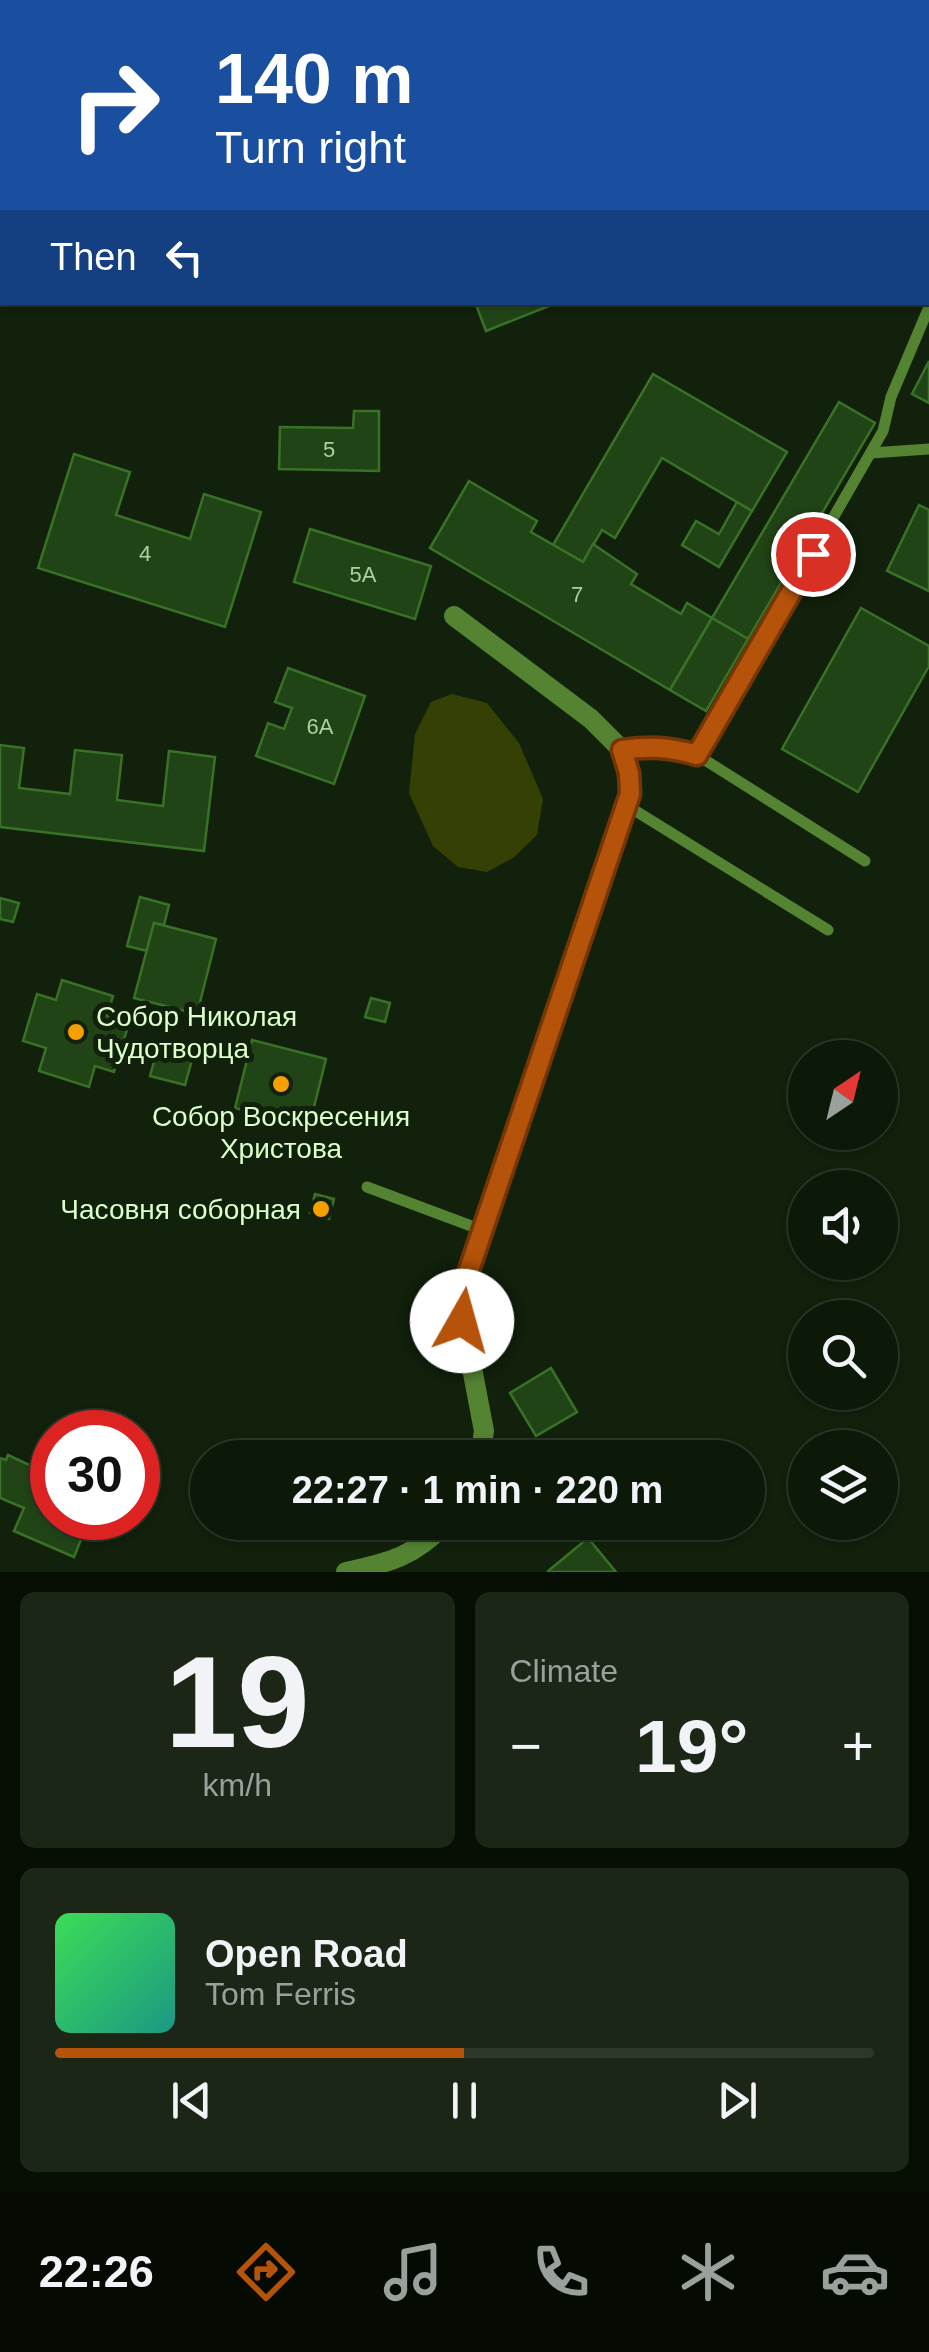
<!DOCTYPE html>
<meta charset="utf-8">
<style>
body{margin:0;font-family:Arial,sans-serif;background:#1b2616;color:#f1f3f6;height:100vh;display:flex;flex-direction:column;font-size:38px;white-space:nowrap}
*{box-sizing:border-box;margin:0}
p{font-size:32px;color:#9aa09c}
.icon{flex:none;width:55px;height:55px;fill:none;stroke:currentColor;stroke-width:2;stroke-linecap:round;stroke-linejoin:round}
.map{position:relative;height:1572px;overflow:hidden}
.drawer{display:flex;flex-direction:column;gap:20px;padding:20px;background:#070e04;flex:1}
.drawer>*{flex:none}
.hud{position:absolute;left:0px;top:0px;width:930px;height:305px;box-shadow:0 2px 8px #0004,0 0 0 2px #2d3829;background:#1a4fa0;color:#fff;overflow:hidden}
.needle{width:65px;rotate:35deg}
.controls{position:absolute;left:788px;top:1040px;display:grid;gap:20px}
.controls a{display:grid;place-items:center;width:110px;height:110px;border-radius:50%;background:#0d1908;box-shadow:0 2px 8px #0004,0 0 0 2px #2d3829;font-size:50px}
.speed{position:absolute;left:30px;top:1410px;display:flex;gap:20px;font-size:50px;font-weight:700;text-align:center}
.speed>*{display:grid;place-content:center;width:130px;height:130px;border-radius:50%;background:#0d1908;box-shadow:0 2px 8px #0004,0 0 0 2px #2d3829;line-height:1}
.speed .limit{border:15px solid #d22;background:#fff;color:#111}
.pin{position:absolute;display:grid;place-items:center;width:85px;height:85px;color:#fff;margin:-42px;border:5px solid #fff;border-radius:50%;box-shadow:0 2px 10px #0007}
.me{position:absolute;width:110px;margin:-55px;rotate:7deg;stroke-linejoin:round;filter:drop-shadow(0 0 8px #0008)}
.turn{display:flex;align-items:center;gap:35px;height:210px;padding:0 50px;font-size:45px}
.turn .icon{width:130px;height:130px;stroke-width:2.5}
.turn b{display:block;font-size:70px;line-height:85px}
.then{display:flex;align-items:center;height:95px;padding:0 50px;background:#0003;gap:20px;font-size:38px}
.big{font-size:75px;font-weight:600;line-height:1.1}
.drawer .card{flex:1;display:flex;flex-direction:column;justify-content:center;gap:15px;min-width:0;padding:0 35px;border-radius:15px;background:#1b2616}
.drawer .dial{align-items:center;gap:0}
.dial b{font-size:130px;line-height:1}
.song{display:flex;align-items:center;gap:30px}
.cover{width:120px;height:120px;border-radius:15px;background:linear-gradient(135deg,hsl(130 70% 55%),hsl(170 70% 35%))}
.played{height:10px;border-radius:5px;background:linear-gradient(90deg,#b45309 50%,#2d3829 50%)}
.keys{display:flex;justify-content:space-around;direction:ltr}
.heat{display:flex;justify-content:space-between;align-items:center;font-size:55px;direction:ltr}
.drawer .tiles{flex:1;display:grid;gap:20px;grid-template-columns:1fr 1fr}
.card:last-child{grid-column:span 2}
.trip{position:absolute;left:190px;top:1440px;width:575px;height:100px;border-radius:50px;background:#0d1908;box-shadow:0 2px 8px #0004,0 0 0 2px #2d3829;font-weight:600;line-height:100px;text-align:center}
.menu{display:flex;height:160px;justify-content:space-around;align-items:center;background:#050a03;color:#9aa09c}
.menu .icon{width:70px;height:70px}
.menu .on{color:#b45309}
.menu b{font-size:45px;color:#f1f3f6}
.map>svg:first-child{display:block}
.water{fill:#354005}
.building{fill:#214416;stroke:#397226;stroke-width:2.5}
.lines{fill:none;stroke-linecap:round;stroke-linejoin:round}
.service{stroke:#548432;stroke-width:11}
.minor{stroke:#548432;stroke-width:20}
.secondary{stroke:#a5ff62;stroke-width:20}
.route-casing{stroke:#753606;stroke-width:25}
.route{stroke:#b45309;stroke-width:18}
.poi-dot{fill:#f6a000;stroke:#11210b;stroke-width:4}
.labels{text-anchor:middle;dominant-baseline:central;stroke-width:10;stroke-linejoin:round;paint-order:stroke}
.number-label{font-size:22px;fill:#aed09e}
.poi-label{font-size:28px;fill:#ddffcb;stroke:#11210b;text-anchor:start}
</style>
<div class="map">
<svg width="929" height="1572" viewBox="0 0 929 1572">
<rect width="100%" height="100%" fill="#11210b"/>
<!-- water -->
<path class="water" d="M 452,694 L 487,703 L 519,743 L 543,799 L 537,835 L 513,858 L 487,872 L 458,867 L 433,846 L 409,793 L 415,734 L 431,702 Z"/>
<!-- building -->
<g class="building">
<path d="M 475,302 L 559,302 L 486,331 Z"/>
<path d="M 929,361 L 929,403 L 912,394 Z"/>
<path d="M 653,374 L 787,452 L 752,511 L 662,458 L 615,538 L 602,530 L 583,562 L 553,545 Z"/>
<path d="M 839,402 L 875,423 L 748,639 L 712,618 Z"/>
<path d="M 354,411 L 379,411 L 379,471 L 279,469 L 280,427 L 353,428 Z"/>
<path d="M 74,454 L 130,472 L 116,515 L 190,539 L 204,494 L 261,512 L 225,627 L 38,568 Z"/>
<path d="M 469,481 L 537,521 L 531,532 L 583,562 L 593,544 L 637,574 L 631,584 L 681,614 L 687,603 L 712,618 L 670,690 L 430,548 Z"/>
<path d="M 737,502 L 752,511 L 719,567 L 682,545 L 696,521 L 719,534 Z"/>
<path d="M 919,505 L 929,510 L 929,591 L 887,571 Z"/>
<path d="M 310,529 L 431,566 L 415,619 L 294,582 Z"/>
<path d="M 861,608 L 929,646 L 929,666 L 858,792 L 782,749 Z"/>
<path d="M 712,618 L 748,639 L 706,711 L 670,690 Z"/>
<path d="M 288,668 L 365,696 L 334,784 L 256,756 L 268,723 L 284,729 L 292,708 L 275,702 Z"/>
<path d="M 0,745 L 24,748 L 19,788 L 70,794 L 75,750 L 122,755 L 117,800 L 163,806 L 169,751 L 215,757 L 204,851 L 0,827 Z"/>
<path d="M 140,897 L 169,905 L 164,925 L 154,923 L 147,951 L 127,946 Z"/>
<path d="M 0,898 L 19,903 L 13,922 L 0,919 Z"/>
<path d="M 154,923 L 216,939 L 197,1014 L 134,998 Z"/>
<path d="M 62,980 L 113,996 L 107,1016 L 129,1023 L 114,1072 L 95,1066 L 89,1087 L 39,1071 L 46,1048 L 23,1041 L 37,994 L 56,1000 Z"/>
<path d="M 371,998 L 390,1003 L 385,1022 L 365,1017 Z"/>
<path d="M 160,1040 L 195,1049 L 185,1085 L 150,1076 Z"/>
<path d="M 252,1040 L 326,1059 L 309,1127 L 235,1108 Z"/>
<path d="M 315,1194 L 334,1199 L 329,1219 L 310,1213 Z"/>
<path d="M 551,1368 L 577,1412 L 536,1436 L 510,1393 Z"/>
<path d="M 51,1444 L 52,1518 L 118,1518 L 110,1536 L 86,1527 L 74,1557 L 14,1531 L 24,1508 L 0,1498 L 0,1458 L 6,1460 L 8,1455 L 40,1470 Z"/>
<path d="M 266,1522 L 301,1522 L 300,1531 Z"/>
<path d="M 588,1538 L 616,1572 L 549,1572 L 548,1571 Z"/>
</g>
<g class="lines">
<!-- service -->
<g class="service">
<path d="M 871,453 L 929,449"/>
<path d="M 622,750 L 649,746 L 697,755 L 865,861"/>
<path d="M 697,755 L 883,431 L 891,397 L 929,307"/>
<path d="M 626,805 L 828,930"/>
<path d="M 367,1187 L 482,1230"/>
</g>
<!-- minor -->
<g class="minor">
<path d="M 454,616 L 591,719 L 622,750 L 629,773 L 630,794 L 466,1279 L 463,1321 L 484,1431 L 480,1458"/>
<path d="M 346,1572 C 392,1562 414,1556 447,1522"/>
</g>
<!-- secondary -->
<g class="secondary">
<path d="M 268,2 L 271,0"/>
<path d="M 0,223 L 2,221"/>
</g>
</g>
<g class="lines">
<!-- route casing -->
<g class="route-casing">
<path id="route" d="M 462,1321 L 466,1279 L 630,794 L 629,773 L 622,750 C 649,746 670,747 697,755 L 813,554"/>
</g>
<!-- route -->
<use href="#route" class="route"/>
</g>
<!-- markers -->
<g class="poi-dot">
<circle cx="76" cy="1032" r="10"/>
<circle cx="281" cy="1084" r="10"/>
<circle cx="321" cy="1209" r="10"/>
</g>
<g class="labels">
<!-- number labels -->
<g class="number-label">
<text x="329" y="449">5</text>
<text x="145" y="553">4</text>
<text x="363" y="574">5А</text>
<text x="577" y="594">7</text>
<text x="320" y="726">6А</text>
</g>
<!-- poi labels -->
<g class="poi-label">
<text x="96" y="1016">Собор Николая<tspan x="96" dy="32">Чудотворца</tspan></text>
<text x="281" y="1116" text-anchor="middle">Собор Воскресения<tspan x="281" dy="32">Христова</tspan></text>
<text x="301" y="1209" text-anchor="end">Часовня соборная</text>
</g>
</g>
</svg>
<div class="controls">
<a><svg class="needle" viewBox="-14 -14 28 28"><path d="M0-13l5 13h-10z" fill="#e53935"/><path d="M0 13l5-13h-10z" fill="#9aa09c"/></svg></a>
<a><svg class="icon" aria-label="sound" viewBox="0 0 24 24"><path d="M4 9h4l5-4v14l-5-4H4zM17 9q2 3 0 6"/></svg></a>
<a><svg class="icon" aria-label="search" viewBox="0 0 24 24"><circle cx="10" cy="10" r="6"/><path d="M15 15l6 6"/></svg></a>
<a><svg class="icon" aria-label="layers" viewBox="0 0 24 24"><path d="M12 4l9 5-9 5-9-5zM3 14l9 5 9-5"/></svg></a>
</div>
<div class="speed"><div class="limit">30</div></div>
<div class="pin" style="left:813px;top:554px;background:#d93025"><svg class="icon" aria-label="arrive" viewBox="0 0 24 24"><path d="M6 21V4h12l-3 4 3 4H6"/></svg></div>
<svg class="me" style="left:462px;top:1321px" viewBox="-20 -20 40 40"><circle r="19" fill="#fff"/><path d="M0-13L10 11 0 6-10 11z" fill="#b45309"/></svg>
<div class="trip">22:27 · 1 min · 220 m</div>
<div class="hud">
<div class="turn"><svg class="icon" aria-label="right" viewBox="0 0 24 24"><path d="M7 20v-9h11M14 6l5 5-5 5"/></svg><div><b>140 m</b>Turn right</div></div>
<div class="then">Then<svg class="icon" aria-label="left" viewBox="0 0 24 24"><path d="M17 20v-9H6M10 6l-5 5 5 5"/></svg></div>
</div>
</div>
<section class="drawer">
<div class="tiles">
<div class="card dial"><b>19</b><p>km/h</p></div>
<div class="card"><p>Climate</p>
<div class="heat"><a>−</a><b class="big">19°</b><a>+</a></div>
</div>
<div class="card">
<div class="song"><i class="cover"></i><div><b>Open Road</b><p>Tom Ferris</p></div></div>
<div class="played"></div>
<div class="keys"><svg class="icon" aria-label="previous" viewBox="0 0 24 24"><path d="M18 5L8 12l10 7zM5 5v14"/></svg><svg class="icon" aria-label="pause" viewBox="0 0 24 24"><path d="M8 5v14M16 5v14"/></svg><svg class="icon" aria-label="next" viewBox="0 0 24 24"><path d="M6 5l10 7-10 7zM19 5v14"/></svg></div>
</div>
</div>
</section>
<nav class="menu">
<b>22:26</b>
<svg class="icon on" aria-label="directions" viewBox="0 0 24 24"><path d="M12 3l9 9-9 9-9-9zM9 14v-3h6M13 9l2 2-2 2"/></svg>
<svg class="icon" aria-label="music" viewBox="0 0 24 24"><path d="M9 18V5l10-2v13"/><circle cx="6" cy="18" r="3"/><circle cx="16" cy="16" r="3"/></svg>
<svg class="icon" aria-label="phone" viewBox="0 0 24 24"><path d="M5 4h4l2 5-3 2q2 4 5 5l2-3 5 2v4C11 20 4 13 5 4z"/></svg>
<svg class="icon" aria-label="climate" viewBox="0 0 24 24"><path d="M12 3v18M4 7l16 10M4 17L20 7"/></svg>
<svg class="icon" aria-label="car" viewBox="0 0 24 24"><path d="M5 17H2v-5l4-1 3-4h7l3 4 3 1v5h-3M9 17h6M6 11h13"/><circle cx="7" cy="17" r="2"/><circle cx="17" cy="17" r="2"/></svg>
</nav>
